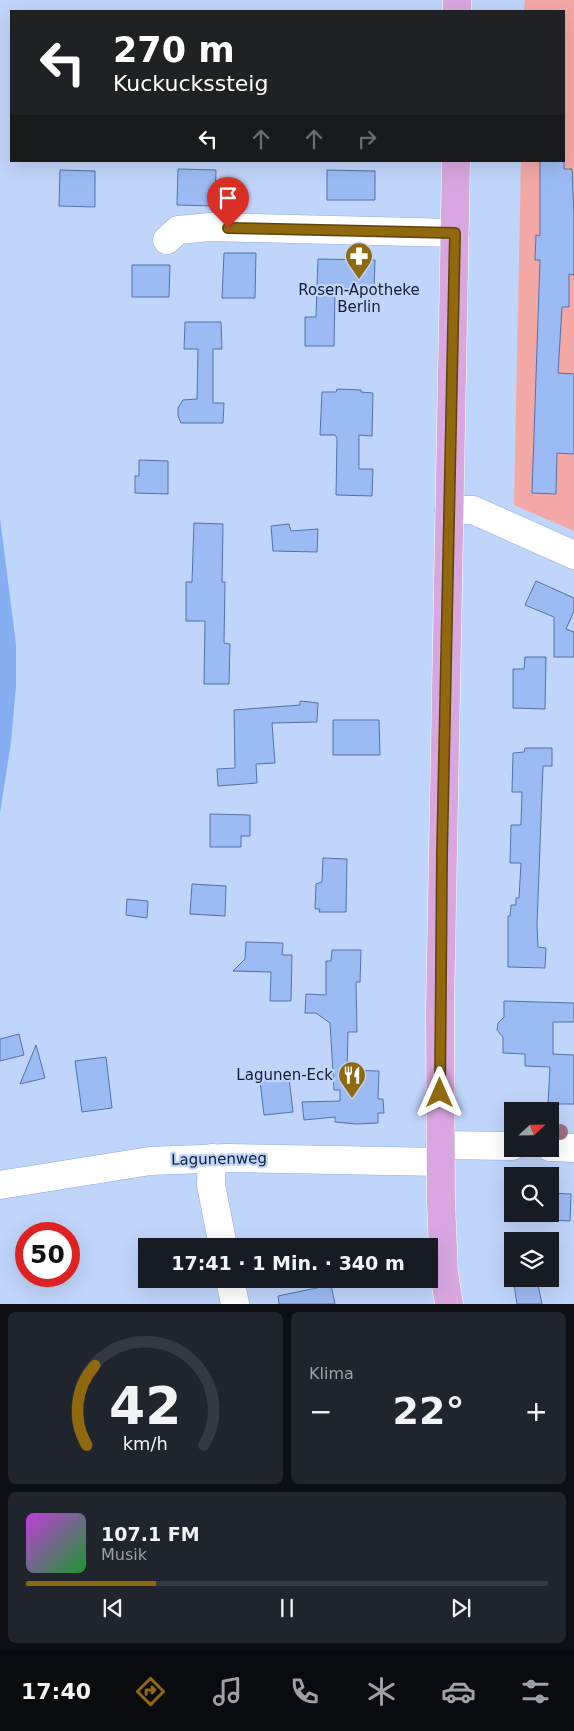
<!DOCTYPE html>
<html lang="de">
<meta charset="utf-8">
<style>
body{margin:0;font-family:"DejaVu Sans",sans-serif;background:#20242c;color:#f1f3f6;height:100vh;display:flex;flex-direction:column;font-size:19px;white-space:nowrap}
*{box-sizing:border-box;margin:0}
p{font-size:16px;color:#9ea1a6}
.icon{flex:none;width:28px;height:28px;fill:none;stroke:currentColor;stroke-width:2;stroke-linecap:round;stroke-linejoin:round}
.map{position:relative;height:1304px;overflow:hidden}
.details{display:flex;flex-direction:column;gap:8px;padding:8px;background:#0d0f14;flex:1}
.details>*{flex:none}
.banner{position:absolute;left:10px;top:10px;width:555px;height:152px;border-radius:0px;box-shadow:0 5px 20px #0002;background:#202124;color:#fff;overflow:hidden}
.needle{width:32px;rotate:68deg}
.fabs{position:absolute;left:504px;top:1102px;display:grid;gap:10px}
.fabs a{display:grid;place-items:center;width:55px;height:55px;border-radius:0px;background:#171b24;box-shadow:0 5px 20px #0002;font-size:25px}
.speed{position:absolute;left:15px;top:1222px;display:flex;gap:10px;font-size:25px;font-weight:700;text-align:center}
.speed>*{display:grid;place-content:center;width:65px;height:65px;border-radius:50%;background:#171b24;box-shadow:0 5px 20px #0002;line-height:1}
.speed .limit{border:8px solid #d22;background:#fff;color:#111}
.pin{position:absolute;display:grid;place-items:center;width:42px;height:42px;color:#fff;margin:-51px -21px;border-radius:50% 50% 50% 0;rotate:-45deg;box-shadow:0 0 5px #0007}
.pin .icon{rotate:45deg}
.me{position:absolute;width:55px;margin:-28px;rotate:0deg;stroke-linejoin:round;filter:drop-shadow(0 0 4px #0008)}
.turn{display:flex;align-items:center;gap:18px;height:105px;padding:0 20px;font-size:22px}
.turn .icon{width:65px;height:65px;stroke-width:2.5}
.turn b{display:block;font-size:35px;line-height:42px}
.lanes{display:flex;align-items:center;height:48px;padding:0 20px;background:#0003;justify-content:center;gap:25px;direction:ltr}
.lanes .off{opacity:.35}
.big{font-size:38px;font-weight:700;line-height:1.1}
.details .card{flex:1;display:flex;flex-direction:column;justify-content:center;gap:8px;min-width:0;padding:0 18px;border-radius:8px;background:#20242c}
.details .dial{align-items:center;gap:0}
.dial svg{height:130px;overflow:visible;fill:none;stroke:#363941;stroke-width:7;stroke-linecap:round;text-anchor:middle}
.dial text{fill:#f1f3f6;stroke:none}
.song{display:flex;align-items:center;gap:15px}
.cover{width:60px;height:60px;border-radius:8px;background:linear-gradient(135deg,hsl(290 70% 55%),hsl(130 70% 35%))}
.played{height:5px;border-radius:2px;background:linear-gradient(90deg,#90690f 25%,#363941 25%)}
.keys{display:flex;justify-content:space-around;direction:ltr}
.heat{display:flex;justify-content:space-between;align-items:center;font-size:28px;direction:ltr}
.details .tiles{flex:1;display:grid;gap:8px;grid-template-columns:1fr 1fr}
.card:last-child{grid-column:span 2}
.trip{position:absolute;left:138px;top:1238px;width:300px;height:50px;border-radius:0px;background:#171b24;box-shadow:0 5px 20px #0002;font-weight:700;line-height:50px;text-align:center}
.tab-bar{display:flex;height:80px;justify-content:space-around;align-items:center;background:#090b0e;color:#9ea1a6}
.tab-bar .icon{width:35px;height:35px}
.tab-bar .selected{color:#90690f}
.tab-bar b{font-size:22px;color:#f1f3f6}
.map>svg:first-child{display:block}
.green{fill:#f4a8a5}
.water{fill:#86acf2}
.building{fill:#9cbbf4;stroke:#5371a9}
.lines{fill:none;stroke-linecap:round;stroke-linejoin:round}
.minor-casing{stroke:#8aabe7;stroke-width:29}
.major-casing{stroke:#fff;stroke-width:29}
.minor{stroke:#fff;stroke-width:28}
.major{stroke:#d9a7e0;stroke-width:28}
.tree{fill:#a06f85}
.route-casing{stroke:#5e440a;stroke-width:12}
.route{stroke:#90690f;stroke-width:9}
.labels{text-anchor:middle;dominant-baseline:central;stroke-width:4.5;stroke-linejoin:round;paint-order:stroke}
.poi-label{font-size:15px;fill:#111d34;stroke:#c0d5fa}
.street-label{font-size:15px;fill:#111d34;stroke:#c0d5fa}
</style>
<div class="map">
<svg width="574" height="1304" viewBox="0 0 574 1304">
<rect width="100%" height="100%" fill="#c0d5fa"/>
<!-- green -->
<path class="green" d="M 525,0 L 574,0 L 574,531 L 514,505 L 521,161 L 564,161 L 564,11 L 524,11 Z"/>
<!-- water -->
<path class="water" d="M 0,518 L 16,645 L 16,685 L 11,742 L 0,813 Z"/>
<!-- building -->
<g class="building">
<path d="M 540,161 L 564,161 L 564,169 L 572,169 L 574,216 L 574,275 L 569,274 L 569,307 L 562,307 L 558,373 L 574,374 L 574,454 L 557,453 L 556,494 L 532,493 L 540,260 L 535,260 L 536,235 L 540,236 Z"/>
<path d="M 178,169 L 216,170 L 215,206 L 177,205 Z"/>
<path d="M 60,170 L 95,171 L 95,207 L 59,206 Z"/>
<path d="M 327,170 L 375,171 L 375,200 L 327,200 Z"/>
<path d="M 224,253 L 256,253 L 255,298 L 222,298 Z"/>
<path d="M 318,259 L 375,260 L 374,289 L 335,288 L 334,346 L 305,346 L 305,317 L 316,317 Z"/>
<path d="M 132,265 L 170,265 L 169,297 L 132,297 Z"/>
<path d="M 185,322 L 221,322 L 222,349 L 213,349 L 213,403 L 224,403 L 223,423 L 181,423 L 178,416 L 178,408 L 183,400 L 197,399 L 198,349 L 184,349 Z"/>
<path d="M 337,389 L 361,390 L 361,392 L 373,393 L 372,436 L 359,435 L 359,469 L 373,469 L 372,496 L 336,495 L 337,438 L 335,435 L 320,435 L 322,392 L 336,392 Z"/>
<path d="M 139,460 L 168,461 L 168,494 L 135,493 L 135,476 L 139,476 Z"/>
<path d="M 194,523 L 223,524 L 222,582 L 225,582 L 224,643 L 230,644 L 229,684 L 204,684 L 205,621 L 186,621 L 186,582 L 192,582 Z"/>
<path d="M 289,524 L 291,531 L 318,529 L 317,552 L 273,551 L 271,526 Z"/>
<path d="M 536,581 L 574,598 L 574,611 L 566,629 L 574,632 L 574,657 L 554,657 L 554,617 L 525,605 Z"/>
<path d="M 525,657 L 546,657 L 545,709 L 513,708 L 513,669 L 524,669 Z"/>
<path d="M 300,701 L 318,703 L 317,722 L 272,723 L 275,763 L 256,764 L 257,783 L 218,786 L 217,769 L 235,768 L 234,710 L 300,705 Z"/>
<path d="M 333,720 L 379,720 L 380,755 L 333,755 Z"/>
<path d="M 525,748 L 552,748 L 552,766 L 543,766 L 537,925 L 538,947 L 546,948 L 545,968 L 508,967 L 508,916 L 510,916 L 511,905 L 516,905 L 516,898 L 519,898 L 521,863 L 510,863 L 511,825 L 521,825 L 522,792 L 512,792 L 513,753 L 524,752 Z"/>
<path d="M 210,814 L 250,815 L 250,836 L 241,836 L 241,847 L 210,847 Z"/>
<path d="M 323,858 L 347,859 L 346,912 L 319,912 L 320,909 L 315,909 L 316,884 L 322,882 Z"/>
<path d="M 192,884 L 226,886 L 225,916 L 190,914 Z"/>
<path d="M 127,899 L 148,901 L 147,918 L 126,915 Z"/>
<path d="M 246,942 L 283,943 L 282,955 L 292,955 L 291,1001 L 270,1001 L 271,972 L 233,971 L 245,959 Z"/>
<path d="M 332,950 L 361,950 L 360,982 L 356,982 L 357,1032 L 348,1032 L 347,1070 L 379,1071 L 378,1099 L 383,1099 L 384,1113 L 378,1113 L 378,1123 L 356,1124 L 335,1122 L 335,1117 L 304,1120 L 302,1102 L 340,1101 L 340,1090 L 334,1090 L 330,1023 L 316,1013 L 305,1013 L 306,994 L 326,995 L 326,961 L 331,961 Z"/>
<path d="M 504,1001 L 574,1003 L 574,1022 L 553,1022 L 553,1054 L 574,1055 L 574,1104 L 548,1104 L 550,1067 L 525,1066 L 525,1054 L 503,1053 L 503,1037 L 497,1030 L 498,1023 L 504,1017 Z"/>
<path d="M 19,1034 L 24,1055 L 0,1061 L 0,1039 Z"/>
<path d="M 36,1045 L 45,1078 L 20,1084 Z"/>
<path d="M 106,1057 L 112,1108 L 82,1112 L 75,1061 Z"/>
<path d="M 289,1078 L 293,1112 L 264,1115 L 260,1081 Z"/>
<path d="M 550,1193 L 571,1194 L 570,1221 L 550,1220 Z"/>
<path d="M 537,1280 L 542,1304 L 517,1304 L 514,1284 Z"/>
<path d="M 331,1285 L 335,1304 L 279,1304 L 278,1296 Z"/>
</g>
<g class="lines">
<!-- minor casing -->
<g class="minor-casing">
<g id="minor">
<path d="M 167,240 L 178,230 L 210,227 L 455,233"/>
<path d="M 449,510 L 473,510 L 574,555"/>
<path d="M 440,1145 L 512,1146"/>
<path d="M 550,1147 L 574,1148"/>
<path d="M 212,1158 L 211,1185 L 223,1246"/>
<path d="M 0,1185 L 150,1161 L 227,1158 L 440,1162"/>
<path d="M 230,1279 L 235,1304"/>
</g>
</g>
<!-- major casing -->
<g class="major-casing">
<g id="major">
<path d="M 457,11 L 457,0"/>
<path d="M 449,1304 L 444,1273 L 441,1202 L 440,1010 L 456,161"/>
</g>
</g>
<!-- minor -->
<use href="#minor" class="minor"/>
<!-- major -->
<use href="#major" class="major"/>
</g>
<!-- trees -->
<circle class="tree" cx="560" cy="1132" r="8"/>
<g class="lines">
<!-- route casing -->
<g class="route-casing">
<path id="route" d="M 228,228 L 455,233 L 442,854 L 440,1093"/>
</g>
<!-- route -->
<use href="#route" class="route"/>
</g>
<!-- icons -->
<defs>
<g id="pharmacy-pin" transform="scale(1.4375)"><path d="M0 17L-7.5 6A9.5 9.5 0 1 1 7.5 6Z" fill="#90690f" stroke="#c0d5fa"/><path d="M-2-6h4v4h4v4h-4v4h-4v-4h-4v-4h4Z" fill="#fff"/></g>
<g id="restaurant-pin" transform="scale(1.4375)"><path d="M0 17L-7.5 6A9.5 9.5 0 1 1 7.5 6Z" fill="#90690f" stroke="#c0d5fa"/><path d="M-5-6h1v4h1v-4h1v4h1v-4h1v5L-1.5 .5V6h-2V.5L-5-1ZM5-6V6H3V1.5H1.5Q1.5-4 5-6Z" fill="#fff"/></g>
</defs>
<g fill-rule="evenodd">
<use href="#pharmacy-pin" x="359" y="256"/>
<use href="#restaurant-pin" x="352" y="1075"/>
</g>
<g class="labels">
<!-- poi labels -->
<g class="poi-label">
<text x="359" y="290">Rosen-Apotheke<tspan x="359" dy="17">Berlin</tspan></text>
<text x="333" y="1075" text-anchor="end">Lagunen-Eck</text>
</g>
<!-- street labels -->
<g class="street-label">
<text transform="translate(219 1159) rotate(-1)">Lagunenweg</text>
</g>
</g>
</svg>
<div class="fabs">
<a><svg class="needle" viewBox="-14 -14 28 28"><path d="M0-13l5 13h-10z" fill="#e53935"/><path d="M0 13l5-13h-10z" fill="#9ea1a6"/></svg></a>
<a><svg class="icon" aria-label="search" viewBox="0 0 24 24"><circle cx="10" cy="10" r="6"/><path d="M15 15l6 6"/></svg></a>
<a><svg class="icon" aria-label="layers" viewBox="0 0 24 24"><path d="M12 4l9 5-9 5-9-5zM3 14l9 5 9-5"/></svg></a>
</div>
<div class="speed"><div class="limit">50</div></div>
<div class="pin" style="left:228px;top:228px;background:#d93025"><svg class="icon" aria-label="arrive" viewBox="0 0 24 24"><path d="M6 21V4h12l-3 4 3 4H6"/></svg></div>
<svg class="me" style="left:440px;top:1093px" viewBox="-20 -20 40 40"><path d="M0-17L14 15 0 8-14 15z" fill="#90690f" stroke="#fff" stroke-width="4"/></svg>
<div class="trip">17:41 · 1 Min. · 340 m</div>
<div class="banner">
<div class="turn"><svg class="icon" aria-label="left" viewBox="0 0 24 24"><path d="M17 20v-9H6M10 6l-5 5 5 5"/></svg><div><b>270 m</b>Kuckuckssteig</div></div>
<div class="lanes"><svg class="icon" aria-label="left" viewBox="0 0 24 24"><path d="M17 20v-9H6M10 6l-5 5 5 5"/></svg><svg class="icon off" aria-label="ahead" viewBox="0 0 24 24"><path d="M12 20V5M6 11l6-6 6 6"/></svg><svg class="icon off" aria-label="ahead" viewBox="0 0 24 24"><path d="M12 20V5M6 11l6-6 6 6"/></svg><svg class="icon off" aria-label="right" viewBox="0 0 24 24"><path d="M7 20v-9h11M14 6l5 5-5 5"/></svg></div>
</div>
</div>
<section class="details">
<div class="tiles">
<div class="card dial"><svg viewBox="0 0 100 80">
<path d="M14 69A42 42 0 1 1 86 69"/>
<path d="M14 69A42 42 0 0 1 19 20" stroke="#90690f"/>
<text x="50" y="56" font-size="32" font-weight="700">42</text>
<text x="50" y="72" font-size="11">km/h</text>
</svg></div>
<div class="card"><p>Klima</p>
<div class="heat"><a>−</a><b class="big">22°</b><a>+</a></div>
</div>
<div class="card">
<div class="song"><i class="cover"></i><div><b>107.1 FM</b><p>Musik</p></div></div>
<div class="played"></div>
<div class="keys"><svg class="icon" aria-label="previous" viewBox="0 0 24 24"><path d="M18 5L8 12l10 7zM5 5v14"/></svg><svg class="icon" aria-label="pause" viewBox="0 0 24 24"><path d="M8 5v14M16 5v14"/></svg><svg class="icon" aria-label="next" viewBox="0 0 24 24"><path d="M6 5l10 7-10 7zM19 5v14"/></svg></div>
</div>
</div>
</section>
<nav class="tab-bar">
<b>17:40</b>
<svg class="icon selected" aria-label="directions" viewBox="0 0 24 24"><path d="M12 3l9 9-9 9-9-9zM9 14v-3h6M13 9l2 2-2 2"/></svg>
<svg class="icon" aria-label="music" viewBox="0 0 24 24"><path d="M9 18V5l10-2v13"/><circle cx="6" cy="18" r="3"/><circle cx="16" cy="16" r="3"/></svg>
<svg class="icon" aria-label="phone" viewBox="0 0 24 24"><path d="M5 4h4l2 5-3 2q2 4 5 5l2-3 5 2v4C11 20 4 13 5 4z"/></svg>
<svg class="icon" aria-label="climate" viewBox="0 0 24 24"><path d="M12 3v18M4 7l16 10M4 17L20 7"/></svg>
<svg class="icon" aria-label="car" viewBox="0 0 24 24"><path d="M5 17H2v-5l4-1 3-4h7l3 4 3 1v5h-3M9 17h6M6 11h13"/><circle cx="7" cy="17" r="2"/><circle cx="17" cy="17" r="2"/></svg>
<svg class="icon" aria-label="filters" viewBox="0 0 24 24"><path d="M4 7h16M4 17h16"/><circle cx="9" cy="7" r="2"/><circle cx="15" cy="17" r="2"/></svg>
</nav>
